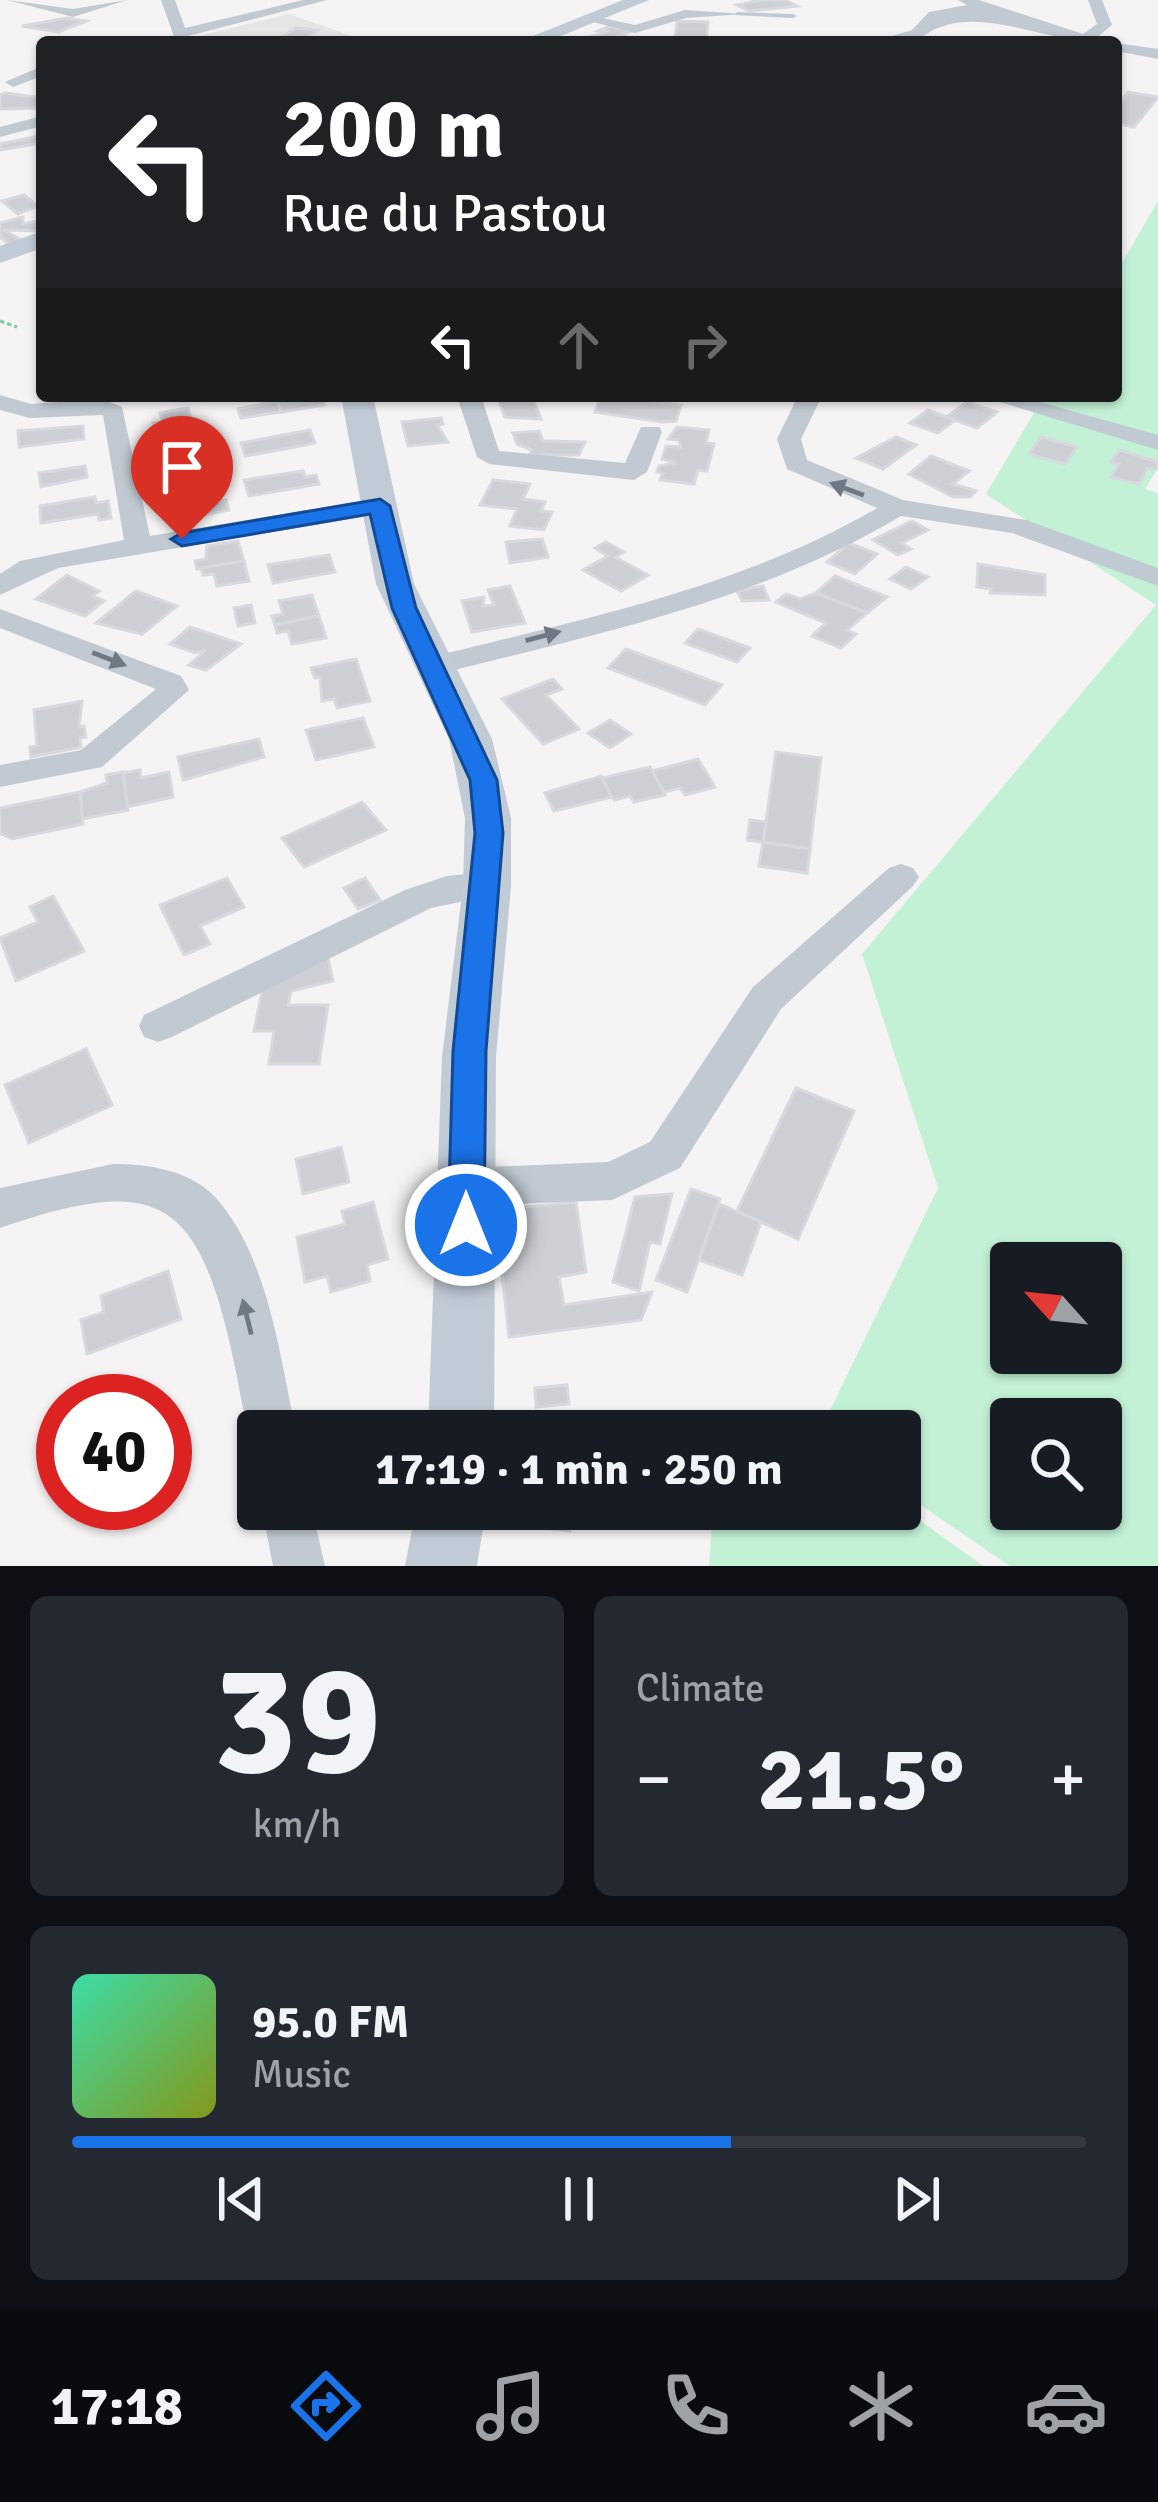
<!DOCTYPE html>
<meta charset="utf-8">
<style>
body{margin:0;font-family:Signika,sans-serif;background:#242831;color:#f1f3f6;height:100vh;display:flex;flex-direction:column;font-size:45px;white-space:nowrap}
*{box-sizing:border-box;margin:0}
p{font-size:39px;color:#9ea1a6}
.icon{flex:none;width:66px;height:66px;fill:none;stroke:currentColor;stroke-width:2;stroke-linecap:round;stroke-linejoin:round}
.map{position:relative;height:1566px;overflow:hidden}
.sheet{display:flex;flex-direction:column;gap:30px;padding:30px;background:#0d0f14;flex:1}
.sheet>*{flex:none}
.guide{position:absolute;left:36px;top:36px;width:1086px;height:366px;border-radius:12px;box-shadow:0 3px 9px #0004;background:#202124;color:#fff;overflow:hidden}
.needle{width:78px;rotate:297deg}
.buttons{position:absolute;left:990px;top:1242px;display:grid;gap:24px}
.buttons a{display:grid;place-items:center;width:132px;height:132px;border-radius:12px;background:#171b24;box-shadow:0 3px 9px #0004;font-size:60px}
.speed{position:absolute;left:36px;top:1374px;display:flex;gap:24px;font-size:60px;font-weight:700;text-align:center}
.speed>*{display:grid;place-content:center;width:156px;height:156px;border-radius:50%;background:#171b24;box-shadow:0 3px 9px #0004;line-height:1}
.speed .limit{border:18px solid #d22;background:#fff;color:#111}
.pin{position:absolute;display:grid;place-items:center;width:102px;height:102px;color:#fff;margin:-123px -51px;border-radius:50% 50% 50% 0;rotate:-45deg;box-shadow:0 0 12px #0007}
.pin .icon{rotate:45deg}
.me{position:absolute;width:132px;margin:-66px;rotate:0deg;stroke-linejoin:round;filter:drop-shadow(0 0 9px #0008)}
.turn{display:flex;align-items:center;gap:42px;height:252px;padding:0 48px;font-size:54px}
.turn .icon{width:156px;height:156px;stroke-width:2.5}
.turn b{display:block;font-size:84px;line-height:102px}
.lanes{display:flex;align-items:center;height:114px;padding:0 48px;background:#0003;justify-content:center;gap:60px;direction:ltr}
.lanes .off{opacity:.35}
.big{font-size:90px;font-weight:700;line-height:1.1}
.sheet .tile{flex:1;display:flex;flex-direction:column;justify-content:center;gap:18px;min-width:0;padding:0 42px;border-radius:18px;background:#242831}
.sheet .dial{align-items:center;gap:0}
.dial b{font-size:156px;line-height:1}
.song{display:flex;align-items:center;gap:36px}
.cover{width:144px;height:144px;border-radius:18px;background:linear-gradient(135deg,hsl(160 70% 55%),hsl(70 70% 35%))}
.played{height:12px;border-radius:6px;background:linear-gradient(90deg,#1a73e8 65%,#363941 65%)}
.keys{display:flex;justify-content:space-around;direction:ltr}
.heat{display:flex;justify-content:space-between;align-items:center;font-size:66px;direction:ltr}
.sheet .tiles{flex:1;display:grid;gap:30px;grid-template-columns:1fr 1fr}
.tile:last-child{grid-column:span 2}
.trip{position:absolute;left:237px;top:1410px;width:684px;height:120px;border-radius:12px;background:#171b24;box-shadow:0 3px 9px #0004;font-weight:700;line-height:120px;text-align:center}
.tab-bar{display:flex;height:192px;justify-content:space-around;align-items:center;background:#090b0e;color:#9ea1a6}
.tab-bar .icon{width:84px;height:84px}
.tab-bar .current{color:#1a73e8}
.tab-bar b{font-size:54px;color:#f1f3f6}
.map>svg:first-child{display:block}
.education{fill:#e6e4e5}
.green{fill:#c3f1d5;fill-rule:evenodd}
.building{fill:#cdcfd5;stroke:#d7d9de;stroke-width:3}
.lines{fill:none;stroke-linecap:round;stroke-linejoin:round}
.path{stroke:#7ad0a6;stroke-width:3;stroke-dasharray:4.5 3;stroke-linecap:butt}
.lane{fill:#c1cad2;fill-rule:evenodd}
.street{fill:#c1cad2;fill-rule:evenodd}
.secondary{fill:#c1cbd6;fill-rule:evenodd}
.oneway{fill:#6e7983}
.route{fill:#1a73e8;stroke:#114b97;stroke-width:3}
</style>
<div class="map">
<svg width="1158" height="1566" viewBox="0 0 1158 1566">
<rect width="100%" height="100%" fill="#f5f3f3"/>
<!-- education -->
<path class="education" d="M 289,14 L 369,42 L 201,42 L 203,35 Z"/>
<!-- green -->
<g class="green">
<path d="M 1158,201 L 1158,468 L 1145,489 L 1158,493 L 1158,1566 L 1010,1566 L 900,1491 L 900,1431 L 820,1431 L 938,1188 L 862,954 L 1156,605 L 986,494 L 1044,396 L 1116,396 L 1116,273 ZM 1011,1263 L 1101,1263 L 1101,1353 L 1011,1353 ZM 1011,1419 L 1101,1419 L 1101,1509 L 1011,1509 Z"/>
<path d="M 900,1506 L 983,1566 L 709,1566 L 713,1509 Z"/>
</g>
<!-- building -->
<g class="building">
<path d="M 761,0 L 785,0 L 797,6 L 749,11 L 737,5 Z"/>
<path d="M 67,18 L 86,21 L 58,32 L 22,26 Z"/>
<path d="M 677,21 L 708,22 L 706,41 L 675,39 Z"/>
<path d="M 610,26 L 631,31 L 620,35 L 631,38 L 572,41 L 602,34 L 606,32 L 598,31 Z"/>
<path d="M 296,28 L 318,30 L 301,42 L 278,39 Z"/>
<path d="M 1128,92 L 1158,97 L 1134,127 L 1116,123 L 1117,107 Z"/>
<path d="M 5,93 L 42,98 L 42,108 L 0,109 L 0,95 Z"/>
<path d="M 42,135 L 42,143 L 0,150 L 0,144 Z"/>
<path d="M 24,195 L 38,206 L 18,214 L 2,201 Z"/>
<path d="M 23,217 L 23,224 L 42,220 L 42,231 L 3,230 L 22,240 L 10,245 L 0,237 L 0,223 Z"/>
<path d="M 275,396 L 320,396 L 324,405 L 281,412 Z"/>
<path d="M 532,396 L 541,419 L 505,417 L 498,398 Z"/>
<path d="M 601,397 L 625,398 L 681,405 L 676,421 L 662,422 L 595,412 Z"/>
<path d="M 277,401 L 281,412 L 241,418 L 238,409 Z"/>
<path d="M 967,402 L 997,412 L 977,428 L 946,417 Z"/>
<path d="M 188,408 L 197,439 L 159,445 L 153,423 L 162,422 L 160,413 Z"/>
<path d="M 928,410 L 947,417 L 955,420 L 938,433 L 910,423 Z"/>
<path d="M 441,418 L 443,424 L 437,425 L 448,442 L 408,446 L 402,422 Z"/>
<path d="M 83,426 L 84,439 L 19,447 L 18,431 Z"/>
<path d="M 677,427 L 709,430 L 706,443 L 714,444 L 707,471 L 698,470 L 694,484 L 660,480 L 663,473 L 657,472 L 659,466 L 676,463 L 662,459 L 666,446 L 681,447 L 679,440 L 668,439 Z"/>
<path d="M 310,430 L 315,443 L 290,448 L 245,456 L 241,443 Z"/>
<path d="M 539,431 L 543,441 L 585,442 L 579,455 L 529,455 L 532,450 L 517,444 L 513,433 Z"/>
<path d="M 896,437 L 916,445 L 883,469 L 856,458 Z"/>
<path d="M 1041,437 L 1077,447 L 1065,464 L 1029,454 Z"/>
<path d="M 201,438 L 208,471 L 178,475 L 175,465 L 166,467 L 161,455 L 170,453 L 172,443 Z"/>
<path d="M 1119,450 L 1158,462 L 1158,469 L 1147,468 L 1139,484 L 1111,477 L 1119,464 L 1111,462 Z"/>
<path d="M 931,456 L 969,471 L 953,484 L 976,491 L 970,497 L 953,497 L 909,474 Z"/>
<path d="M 85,466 L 87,477 L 41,487 L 39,473 Z"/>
<path d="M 303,471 L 305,477 L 316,475 L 319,484 L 249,496 L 244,480 Z"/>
<path d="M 207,478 L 211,496 L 167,503 L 166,496 L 176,494 L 177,483 Z"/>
<path d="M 493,480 L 530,484 L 523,499 L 545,502 L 541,511 L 552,512 L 544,530 L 510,526 L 517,509 L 480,505 Z"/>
<path d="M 210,496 L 211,503 L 226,500 L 229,510 L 183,519 L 181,507 L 171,509 L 169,502 Z"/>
<path d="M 95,497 L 96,503 L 108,501 L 111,518 L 99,520 L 98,514 L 41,523 L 40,506 Z"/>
<path d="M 912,521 L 928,530 L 902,543 L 911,549 L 898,555 L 873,540 Z"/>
<path d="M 542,539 L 548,557 L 510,563 L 506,542 Z"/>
<path d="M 238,541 L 244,561 L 197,569 L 195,561 L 206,559 L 207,546 Z"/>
<path d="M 606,542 L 624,552 L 615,557 L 648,575 L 621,591 L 583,570 L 608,556 L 595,548 Z"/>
<path d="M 849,543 L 877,554 L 855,574 L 827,562 Z"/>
<path d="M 329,555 L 335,572 L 273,583 L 268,565 Z"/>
<path d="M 244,561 L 249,581 L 217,586 L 214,574 L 203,575 L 201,568 Z"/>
<path d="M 978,564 L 1045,575 L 1045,595 L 990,593 L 991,589 L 977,587 Z"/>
<path d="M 906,567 L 928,577 L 911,589 L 890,579 Z"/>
<path d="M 67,575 L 99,591 L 92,596 L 104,601 L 85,616 L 36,599 Z"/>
<path d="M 835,576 L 887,597 L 867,613 L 816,593 Z"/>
<path d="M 510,586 L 525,623 L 472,632 L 462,601 L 484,597 L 483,606 L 494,605 L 488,590 Z"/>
<path d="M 763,586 L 769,600 L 742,601 L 737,591 Z"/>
<path d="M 136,591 L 177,606 L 142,634 L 96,623 Z"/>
<path d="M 816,593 L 867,613 L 847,630 L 856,634 L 841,648 L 812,636 L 826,623 L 776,602 L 786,594 L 800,599 Z"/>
<path d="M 312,595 L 319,616 L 275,625 L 272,616 L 283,614 L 279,601 Z"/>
<path d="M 251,605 L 255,623 L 238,626 L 234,608 Z"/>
<path d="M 319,616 L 326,638 L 292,644 L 288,631 L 277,633 L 275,625 Z"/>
<path d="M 190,627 L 241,644 L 206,670 L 189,665 L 206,650 L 195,653 L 170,644 Z"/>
<path d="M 698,629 L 750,648 L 737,662 L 685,643 Z"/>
<path d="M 626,649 L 722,685 L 705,705 L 608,668 Z"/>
<path d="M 356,659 L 370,701 L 337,708 L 334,699 L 322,701 L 320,677 L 315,678 L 311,668 Z"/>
<path d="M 553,679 L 562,689 L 546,695 L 579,729 L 543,744 L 502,699 Z"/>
<path d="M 82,701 L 79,727 L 84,726 L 86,737 L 80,738 L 81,747 L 31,757 L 30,747 L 37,746 L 34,710 Z"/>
<path d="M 363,718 L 374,747 L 316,760 L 306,730 Z"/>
<path d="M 610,720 L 631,734 L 610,748 L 588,733 Z"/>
<path d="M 259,739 L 264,757 L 183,780 L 178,757 Z"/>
<path d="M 776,752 L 821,758 L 810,849 L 763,842 Z"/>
<path d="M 698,759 L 715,787 L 685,795 L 680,788 L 664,792 L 652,771 Z"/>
<path d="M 650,767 L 665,795 L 634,802 L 630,796 L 614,800 L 602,778 Z"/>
<path d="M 140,770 L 141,778 L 169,772 L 173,797 L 127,807 L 123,773 Z"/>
<path d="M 123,772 L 128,810 L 82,819 L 80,792 L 107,783 L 106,775 Z"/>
<path d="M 601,776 L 612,797 L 554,811 L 545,793 Z"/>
<path d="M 80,792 L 83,824 L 12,839 L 0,833 L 0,808 Z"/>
<path d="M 362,802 L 386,830 L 304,867 L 282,838 Z"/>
<path d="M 750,820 L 766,822 L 763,842 L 747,840 Z"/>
<path d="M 763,842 L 810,849 L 807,873 L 759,866 Z"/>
<path d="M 227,878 L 244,907 L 200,926 L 210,944 L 184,955 L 160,905 Z"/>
<path d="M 365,878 L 380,900 L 358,909 L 344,888 Z"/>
<path d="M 53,896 L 84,951 L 16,981 L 0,938 L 38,922 L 30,907 Z"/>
<path d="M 328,958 L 333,981 L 291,991 L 288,1005 L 328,1005 L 319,1064 L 269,1064 L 274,1031 L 254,1031 L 263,986 Z"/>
<path d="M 86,1049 L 112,1105 L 29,1143 L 5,1085 Z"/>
<path d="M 796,1088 L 854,1111 L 798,1239 L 737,1211 Z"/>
<path d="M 341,1147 L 349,1182 L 303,1194 L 296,1159 Z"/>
<path d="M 691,1189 L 720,1199 L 687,1292 L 656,1280 Z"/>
<path d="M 672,1194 L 660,1244 L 650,1242 L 639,1291 L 613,1282 L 635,1197 Z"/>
<path d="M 373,1202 L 388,1259 L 367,1265 L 370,1281 L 331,1292 L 327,1276 L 305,1282 L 297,1237 L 345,1224 L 342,1211 Z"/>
<path d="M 576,1202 L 586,1272 L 559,1277 L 564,1305 L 652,1292 L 641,1320 L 509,1337 L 495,1210 Z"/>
<path d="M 719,1204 L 761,1222 L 742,1275 L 699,1260 Z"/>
<path d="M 168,1271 L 181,1319 L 87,1354 L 81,1320 L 104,1312 L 101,1296 Z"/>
<path d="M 567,1385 L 569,1404 L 536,1407 L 535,1388 Z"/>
<path d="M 508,1509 L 572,1509 L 570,1531 L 506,1524 Z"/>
</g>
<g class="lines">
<!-- path -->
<path class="path" d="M 0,321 L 17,327"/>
<!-- lane -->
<g class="lane">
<path d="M 737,12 L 793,14 L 797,16 L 793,18 L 735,15 Z"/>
<path d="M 1116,89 L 1120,90 L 1120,94 L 1116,94 Z"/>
</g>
<!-- street -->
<g class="street">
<path d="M 7,0 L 73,9 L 127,0 L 73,17 Z"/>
<path d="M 161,0 L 175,0 L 185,28 L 303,0 L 327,0 L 188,36 L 190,42 L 176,42 Z"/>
<path d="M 958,0 L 979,0 L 1083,34 L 1097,24 L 1088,0 L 1102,0 L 1112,25 L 1096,38 L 1100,42 C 1040,42 972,0 922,37 L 882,39 L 912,30 L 929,12 L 967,5 Z"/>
<path d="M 685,10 L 744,14 L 686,18 L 635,33 L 582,19 L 589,15 L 635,25 Z"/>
<path d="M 1116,43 L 1158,49 L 1158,59 L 1116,51 Z"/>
<path d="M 42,66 L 42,76 L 13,87 L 5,82 Z"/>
<path d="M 42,116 L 42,126 L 0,137 L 0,127 Z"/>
<path d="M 0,395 L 31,404 L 103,399 L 122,407 L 150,536 L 380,498 L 393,506 L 380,514 L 58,568 L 0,595 L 0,574 L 20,561 L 124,540 L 103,415 L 30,418 L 0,410 Z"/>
<path d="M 457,396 L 481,396 L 499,451 L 625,463 L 641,427 L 659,427 L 662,432 L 647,472 L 634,480 L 489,464 L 477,457 Z"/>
<path d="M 798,396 L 822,396 L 801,439 L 807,460 L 903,500 L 1026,520 L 1158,568 L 1158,586 L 1012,533 L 901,516 C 757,602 592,635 431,676 L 420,674 L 416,667 L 420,660 C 576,620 737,590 877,508 L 787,469 L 777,439 Z"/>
<path d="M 980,396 L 1018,396 L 1158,435 L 1158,450 Z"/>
<path d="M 0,609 L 181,676 L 189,690 L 102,767 L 0,787 L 0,765 L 81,750 L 156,689 L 0,628 Z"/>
<path d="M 901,864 L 913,868 L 919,877 L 913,886 L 781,1009 L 680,1168 L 612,1200 L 465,1206 L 450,1200 L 444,1187 L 450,1174 L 465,1168 L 608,1162 L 650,1142 L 753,987 L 889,868 Z"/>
<path d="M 486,872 L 499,876 L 504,885 L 499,894 L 431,908 L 172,1037 L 158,1042 L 144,1037 L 139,1026 L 144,1015 L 405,890 L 447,876 Z"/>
<path d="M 113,1164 C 148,1164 190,1170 215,1197 C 268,1255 280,1357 296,1431 L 258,1431 L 255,1448 C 243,1420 240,1388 233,1358 C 198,1196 157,1174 0,1228 L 0,1188 Z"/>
<path d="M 262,1509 L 312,1509 L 325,1566 L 273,1566 Z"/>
</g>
<!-- secondary -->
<g class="secondary">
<path d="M 623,0 L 649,0 L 546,42 L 518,42 Z"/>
<path d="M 42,231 L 42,248 L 0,263 L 0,246 Z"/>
<path d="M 341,396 L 373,396 L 414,584 L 492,739 L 511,818 L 511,886 L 496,1057 L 494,1431 L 428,1431 L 442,1057 L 463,886 L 465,818 L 449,739 L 376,584 Z"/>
<path d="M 416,1509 L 486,1509 L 477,1566 L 405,1566 Z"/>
</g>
</g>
<!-- one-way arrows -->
<defs><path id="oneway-solid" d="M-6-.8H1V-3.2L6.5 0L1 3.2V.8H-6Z" transform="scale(3)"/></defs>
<g class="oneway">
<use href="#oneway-solid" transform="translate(847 489) rotate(-160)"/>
<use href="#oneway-solid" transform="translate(543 636) rotate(-15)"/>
<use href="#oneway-solid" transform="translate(109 659) rotate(21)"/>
<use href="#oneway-solid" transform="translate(247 1317) rotate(-104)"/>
</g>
<!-- route -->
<path class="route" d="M 380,499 L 390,506 L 416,608 L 497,780 L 503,833 L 486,1051 L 484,1225 L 479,1237 L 466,1242 L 453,1237 L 448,1225 L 453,1051 L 475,833 L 470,780 L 392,608 L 370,514 L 182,546 L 171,539 L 182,533 Z"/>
</svg>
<div class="buttons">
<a><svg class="needle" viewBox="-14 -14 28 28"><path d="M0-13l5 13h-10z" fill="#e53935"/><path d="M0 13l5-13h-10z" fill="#9ea1a6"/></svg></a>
<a><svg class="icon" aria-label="search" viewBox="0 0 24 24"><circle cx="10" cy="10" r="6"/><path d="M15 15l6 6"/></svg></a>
</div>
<div class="speed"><div class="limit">40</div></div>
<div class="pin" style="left:182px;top:539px;background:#d93025"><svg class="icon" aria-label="arrive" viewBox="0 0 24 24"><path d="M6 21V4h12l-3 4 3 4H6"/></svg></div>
<svg class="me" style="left:466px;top:1225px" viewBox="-20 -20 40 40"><circle r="17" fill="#1a73e8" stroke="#fff" stroke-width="3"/><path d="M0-11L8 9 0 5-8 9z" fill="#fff"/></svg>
<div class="trip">17:19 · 1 min · 250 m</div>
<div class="guide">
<div class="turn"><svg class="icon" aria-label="left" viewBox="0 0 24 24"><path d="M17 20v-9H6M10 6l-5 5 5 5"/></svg><div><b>200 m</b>Rue du Pastou</div></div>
<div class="lanes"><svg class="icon" aria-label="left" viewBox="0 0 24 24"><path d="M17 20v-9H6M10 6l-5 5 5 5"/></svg><svg class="icon off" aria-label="ahead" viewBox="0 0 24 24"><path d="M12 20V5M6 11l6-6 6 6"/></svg><svg class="icon off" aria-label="right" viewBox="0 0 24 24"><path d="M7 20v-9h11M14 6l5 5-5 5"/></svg></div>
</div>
</div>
<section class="sheet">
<div class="tiles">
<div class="tile dial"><b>39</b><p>km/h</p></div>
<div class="tile"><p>Climate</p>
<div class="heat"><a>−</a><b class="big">21.5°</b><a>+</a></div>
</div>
<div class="tile">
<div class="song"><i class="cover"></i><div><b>95.0 FM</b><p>Music</p></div></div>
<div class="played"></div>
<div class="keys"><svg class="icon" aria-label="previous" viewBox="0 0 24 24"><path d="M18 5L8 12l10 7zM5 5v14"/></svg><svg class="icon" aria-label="pause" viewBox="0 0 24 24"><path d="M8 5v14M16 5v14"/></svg><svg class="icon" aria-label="next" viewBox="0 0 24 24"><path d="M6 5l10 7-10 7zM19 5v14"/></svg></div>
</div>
</div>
</section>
<nav class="tab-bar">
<b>17:18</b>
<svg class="icon current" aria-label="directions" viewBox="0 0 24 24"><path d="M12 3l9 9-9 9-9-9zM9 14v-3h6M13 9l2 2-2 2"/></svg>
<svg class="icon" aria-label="music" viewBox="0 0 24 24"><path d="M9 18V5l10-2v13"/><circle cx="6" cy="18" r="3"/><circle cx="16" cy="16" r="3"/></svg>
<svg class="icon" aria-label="phone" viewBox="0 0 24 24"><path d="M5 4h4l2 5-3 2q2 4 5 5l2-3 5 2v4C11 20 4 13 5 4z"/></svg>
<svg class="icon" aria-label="climate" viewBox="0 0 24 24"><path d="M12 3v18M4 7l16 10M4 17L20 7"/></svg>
<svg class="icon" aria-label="car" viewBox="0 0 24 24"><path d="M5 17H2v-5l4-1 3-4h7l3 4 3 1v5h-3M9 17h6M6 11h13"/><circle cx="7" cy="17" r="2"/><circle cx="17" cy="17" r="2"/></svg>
</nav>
